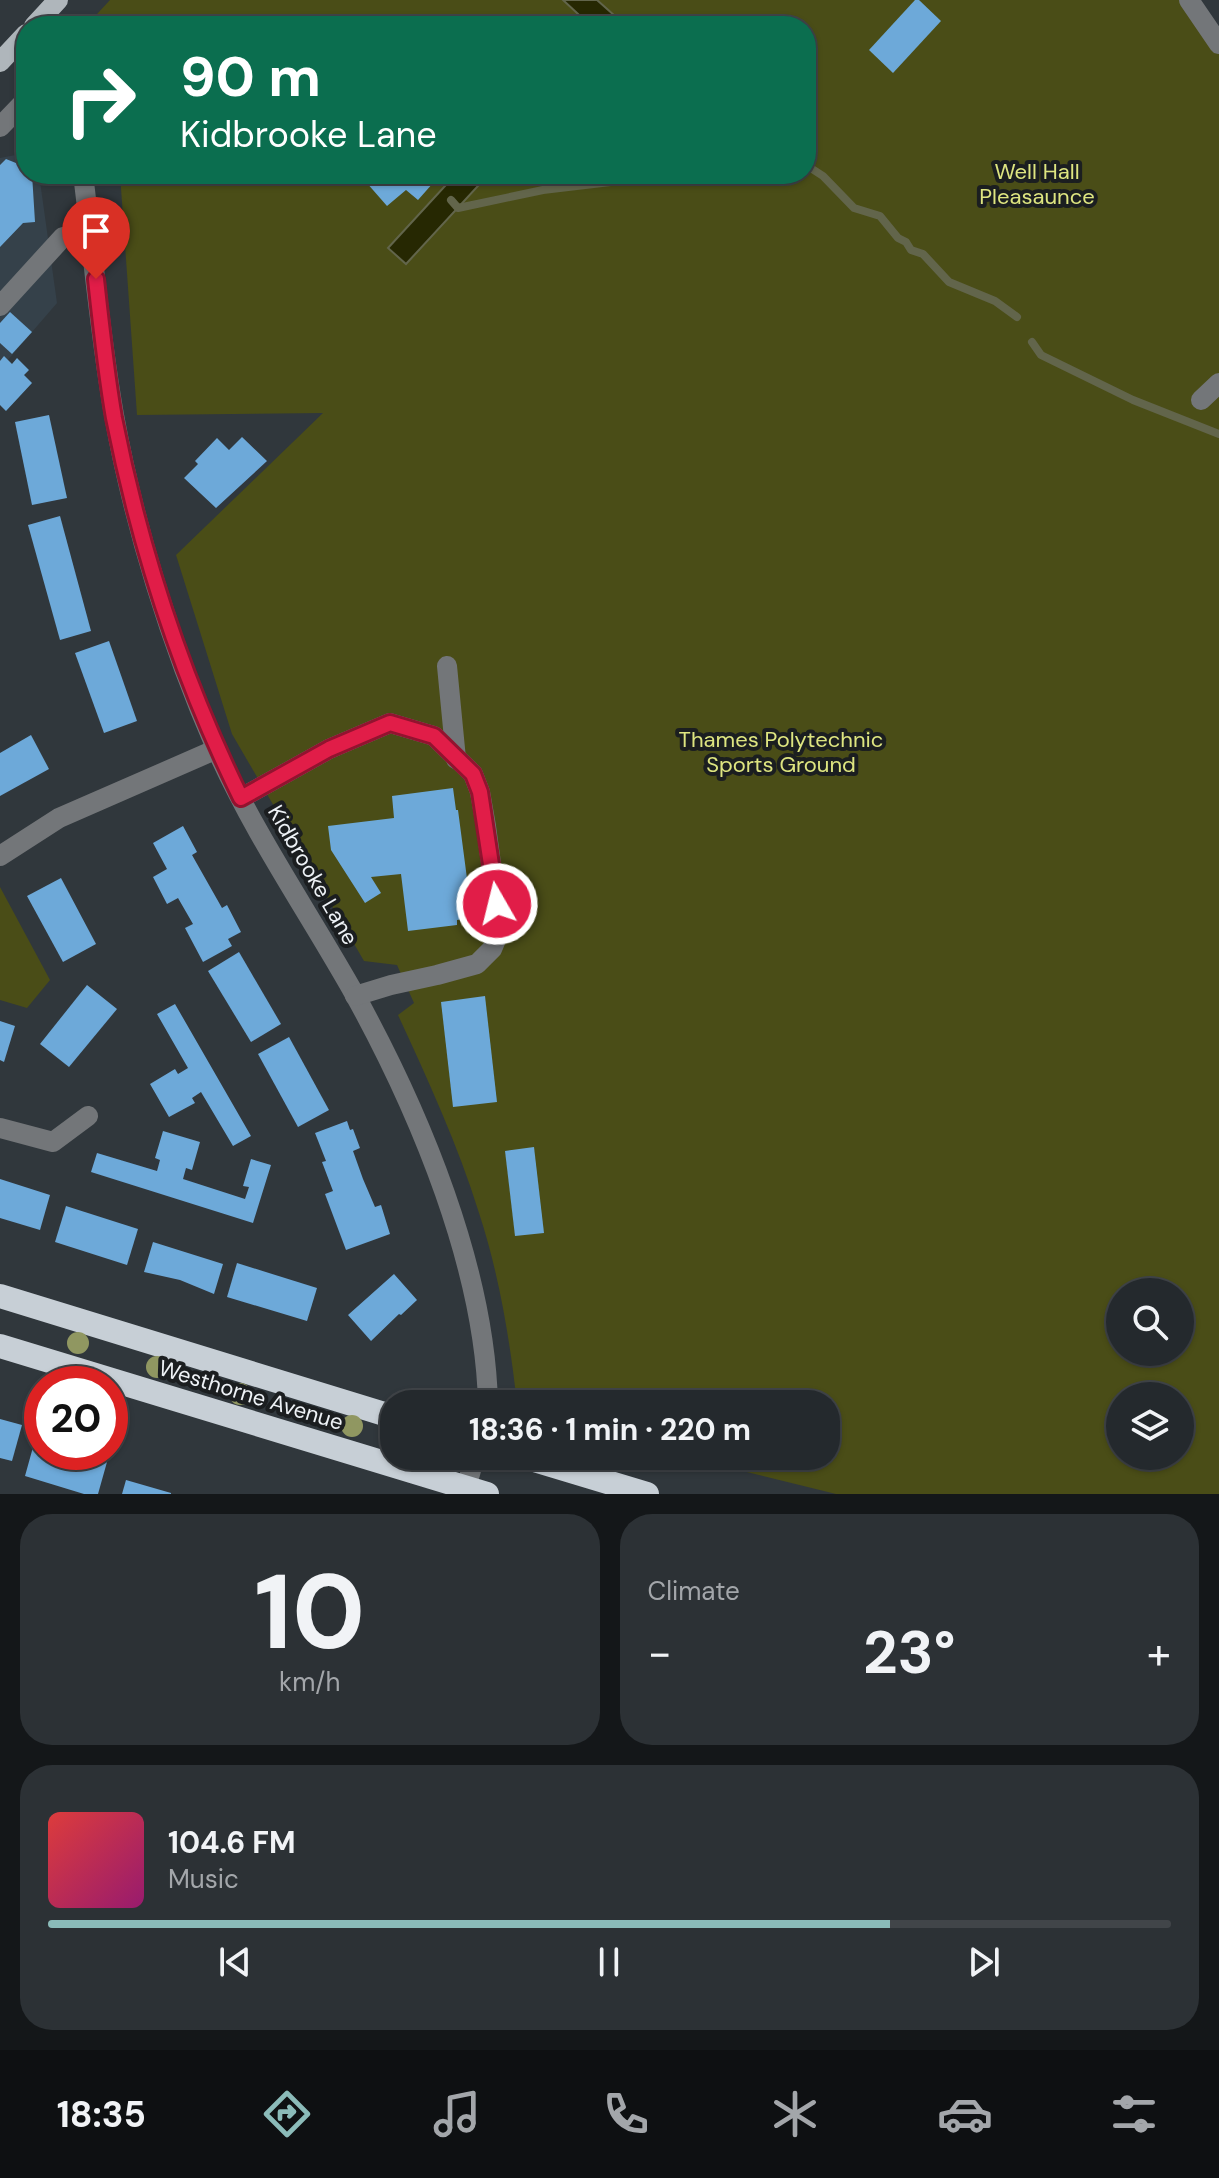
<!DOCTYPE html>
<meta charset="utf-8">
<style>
body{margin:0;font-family:"DM Sans",sans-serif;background:#2c3135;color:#f1f3f6;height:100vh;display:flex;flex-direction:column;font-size:30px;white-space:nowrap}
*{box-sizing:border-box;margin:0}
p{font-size:26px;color:#a3a6aa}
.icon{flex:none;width:44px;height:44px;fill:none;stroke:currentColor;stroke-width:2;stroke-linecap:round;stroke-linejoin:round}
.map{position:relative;height:1494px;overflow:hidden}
.panel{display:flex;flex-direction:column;gap:20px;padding:20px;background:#141719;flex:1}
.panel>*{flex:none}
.top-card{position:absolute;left:16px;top:16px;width:800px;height:168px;border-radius:32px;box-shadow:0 2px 6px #0004,0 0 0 2px #414549;background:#0b6e4f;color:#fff;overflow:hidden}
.tools{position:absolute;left:1106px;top:1278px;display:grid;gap:16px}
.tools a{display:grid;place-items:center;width:88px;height:88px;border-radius:50%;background:#24292d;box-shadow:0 2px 6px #0004,0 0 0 2px #414549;font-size:40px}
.speed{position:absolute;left:24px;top:1366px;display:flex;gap:16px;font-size:40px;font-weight:700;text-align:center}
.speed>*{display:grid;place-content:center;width:104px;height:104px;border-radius:50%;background:#24292d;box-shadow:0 2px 6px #0004,0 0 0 2px #414549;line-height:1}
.speed .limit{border:12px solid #d22;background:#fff;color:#111}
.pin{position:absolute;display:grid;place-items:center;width:68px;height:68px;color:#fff;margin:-82px -34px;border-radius:50% 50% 50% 0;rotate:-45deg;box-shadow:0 0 8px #0007}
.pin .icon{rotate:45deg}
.me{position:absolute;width:88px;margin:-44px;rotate:352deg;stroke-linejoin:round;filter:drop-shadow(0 0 6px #0008)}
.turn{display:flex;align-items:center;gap:28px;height:168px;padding:0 32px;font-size:36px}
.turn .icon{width:104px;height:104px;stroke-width:2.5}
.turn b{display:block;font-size:56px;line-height:68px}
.big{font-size:60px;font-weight:700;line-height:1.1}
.panel .widget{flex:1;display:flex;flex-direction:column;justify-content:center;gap:12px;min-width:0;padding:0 28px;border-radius:32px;background:#2c3135}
.panel .dial{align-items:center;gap:0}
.dial b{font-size:104px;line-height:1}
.song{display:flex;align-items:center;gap:24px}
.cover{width:96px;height:96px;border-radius:12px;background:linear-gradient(135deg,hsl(0 70% 55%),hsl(320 70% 35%))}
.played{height:8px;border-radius:4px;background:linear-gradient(90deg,#8bbbb9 75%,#414549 75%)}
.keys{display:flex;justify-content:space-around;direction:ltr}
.heat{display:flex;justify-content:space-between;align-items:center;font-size:44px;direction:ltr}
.panel .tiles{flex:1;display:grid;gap:20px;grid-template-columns:1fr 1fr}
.widget:last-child{grid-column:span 2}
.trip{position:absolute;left:380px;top:1390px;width:460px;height:80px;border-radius:32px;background:#24292d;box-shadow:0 2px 6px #0004,0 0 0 2px #414549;font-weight:700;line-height:80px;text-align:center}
.tab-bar{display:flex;height:128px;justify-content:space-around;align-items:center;background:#0e1012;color:#a3a6aa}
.tab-bar .icon{width:56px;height:56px}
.tab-bar .current{color:#8bbbb9}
.tab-bar b{font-size:36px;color:#f1f3f6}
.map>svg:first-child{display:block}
.built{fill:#35414a}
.green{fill:#4a4d17;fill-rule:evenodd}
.water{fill:#262802;stroke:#62654b;stroke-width:2}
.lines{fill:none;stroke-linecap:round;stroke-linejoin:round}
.stream{stroke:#62654b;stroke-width:8}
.building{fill:#6da9d9}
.minor{stroke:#737679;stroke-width:20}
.major{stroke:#afb6bb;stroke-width:20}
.highway{stroke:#c7cfd6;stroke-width:24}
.tree{fill:#909761}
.route-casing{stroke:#92132f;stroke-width:20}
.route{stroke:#e11d48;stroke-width:14}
.labels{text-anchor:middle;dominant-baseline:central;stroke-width:8;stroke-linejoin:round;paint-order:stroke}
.park-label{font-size:22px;fill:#dee580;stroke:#1b1e20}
.street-label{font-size:22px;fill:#eef2f6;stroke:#1b1e20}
</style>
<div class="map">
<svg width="1219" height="1494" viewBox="0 0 1219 1494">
<rect width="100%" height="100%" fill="#30373c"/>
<!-- built -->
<path class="built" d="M 26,153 L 26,174 L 39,174 L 57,303 L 0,369 L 0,158 Z"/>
<!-- green -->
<g class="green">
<path d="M 110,0 L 1200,0 L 1219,51 L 1219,1494 L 836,1494 L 682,1456 L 826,1456 L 826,1404 L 517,1404 C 510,1340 499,1274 479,1213 C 458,1145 428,1080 398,1015 L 414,1003 L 397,965 L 364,961 L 232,734 L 176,555 L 323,413 L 137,415 L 120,174 L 806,174 L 806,26 L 86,26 ZM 1120,1292 L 1180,1292 L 1180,1352 L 1120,1352 ZM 1120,1396 L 1180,1396 L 1180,1456 L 1120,1456 Z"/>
<path d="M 0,887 L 50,980 L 27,1008 L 0,1000 Z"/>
</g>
<!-- water -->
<g class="water">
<path d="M 563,0 L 597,0 L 624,24 L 622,26 L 591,26 Z"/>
<path d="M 456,174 L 489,174 L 406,264 L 388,248 Z"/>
</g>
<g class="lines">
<!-- stream -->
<g class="stream">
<path d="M 806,165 L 823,176 L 854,208 L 880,216 L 898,238 L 906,242 L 911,250 L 923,254 L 949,282 L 995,301 L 1017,317"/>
<path d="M 451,200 L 458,208 L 543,190 L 619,181 L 635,174"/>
<path d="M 1032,342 L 1041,355 L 1133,400 L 1219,434"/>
</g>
</g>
<!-- building -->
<g class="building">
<path d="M 915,0 L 919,0 L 941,21 L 893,73 L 869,50 Z"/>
<path d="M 6,159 L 26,167 L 26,174 L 32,174 L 35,222 L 23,223 L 0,247 L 0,165 Z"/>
<path d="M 375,174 L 441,174 L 418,200 L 406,190 L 387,206 L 366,182 Z"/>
<path d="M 10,312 L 32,332 L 12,354 L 0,343 L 0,323 Z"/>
<path d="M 4,356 L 12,364 L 17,358 L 29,370 L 24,375 L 32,383 L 6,411 L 0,405 L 0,361 Z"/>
<path d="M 49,415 L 67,498 L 32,505 L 15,422 Z"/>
<path d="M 242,437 L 267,461 L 216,508 L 184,478 L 198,464 L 195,461 L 217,438 L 229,450 Z"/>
<path d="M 60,516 L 91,631 L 60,640 L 28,525 Z"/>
<path d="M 109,641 L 137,721 L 104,733 L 75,653 Z"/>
<path d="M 31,735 L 49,769 L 0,796 L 0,753 Z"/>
<path d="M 453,788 L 456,810 L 458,810 L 471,909 L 469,910 L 470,918 L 457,920 L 457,925 L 408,931 L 401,874 L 371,877 L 381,893 L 365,903 L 331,850 L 328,826 L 394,818 L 392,796 Z"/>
<path d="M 183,826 L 197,852 L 192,855 L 222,908 L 227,905 L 241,932 L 228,939 L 232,946 L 203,962 L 185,928 L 193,924 L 178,898 L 167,904 L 153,877 L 167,869 L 153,843 Z"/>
<path d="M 61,878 L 96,944 L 63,962 L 27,896 Z"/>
<path d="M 239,952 L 281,1024 L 251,1042 L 208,971 Z"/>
<path d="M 87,985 L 117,1009 L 69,1067 L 40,1044 Z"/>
<path d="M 485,996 L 497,1102 L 453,1107 L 441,1002 Z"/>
<path d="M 175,1004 L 251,1136 L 233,1146 L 201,1092 L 192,1098 L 195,1103 L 169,1117 L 150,1084 L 175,1069 L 178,1074 L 188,1068 L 157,1014 Z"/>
<path d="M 0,1021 L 15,1026 L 4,1062 L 0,1060 Z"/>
<path d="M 289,1037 L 329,1110 L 298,1127 L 258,1054 Z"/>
<path d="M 347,1121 L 350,1130 L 353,1129 L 360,1148 L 353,1151 L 363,1179 L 375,1207 L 381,1205 L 390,1234 L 346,1250 L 325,1194 L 333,1191 L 322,1162 L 326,1161 L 315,1133 Z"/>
<path d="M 163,1131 L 200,1142 L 192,1170 L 186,1168 L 183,1179 L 245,1199 L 249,1187 L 243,1186 L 251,1159 L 271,1165 L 253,1223 L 91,1172 L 97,1153 L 157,1171 L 160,1160 L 155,1158 Z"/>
<path d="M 534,1147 L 544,1233 L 515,1236 L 505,1151 Z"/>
<path d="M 0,1179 L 50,1195 L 40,1230 L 0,1218 Z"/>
<path d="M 66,1206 L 138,1229 L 127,1265 L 55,1242 Z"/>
<path d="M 153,1242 L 223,1264 L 214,1294 L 180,1280 L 144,1272 Z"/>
<path d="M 237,1263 L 317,1288 L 307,1321 L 227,1297 Z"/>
<path d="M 394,1274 L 417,1300 L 401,1315 L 399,1314 L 371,1341 L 348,1315 Z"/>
<path d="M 0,1419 L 22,1425 L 12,1461 L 0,1458 Z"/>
<path d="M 35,1440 L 42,1442 L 42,1452 L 73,1452 L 107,1462 L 98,1494 L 84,1494 L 25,1476 Z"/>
<path d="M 126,1480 L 171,1493 L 171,1494 L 122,1494 Z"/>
</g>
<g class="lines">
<!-- minor -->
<g class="minor">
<path d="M 1189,0 L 1219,44"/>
<path d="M 0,127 L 26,100"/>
<path d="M 83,174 C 93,254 100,336 114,415 C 134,526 171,645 216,748 C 254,834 309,913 355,995 C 420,1113 485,1268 488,1404"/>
<path d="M 0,306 L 63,237 L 90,232"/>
<path d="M 1201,400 L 1219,383"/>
<path d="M 447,666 L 456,759"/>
<path d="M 241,798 L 329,749 L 390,723 L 434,736 L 473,774 L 480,792 L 486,826 L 500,930 L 492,949 L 477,964 L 437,975 L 391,985 L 355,996"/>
<path d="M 0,856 L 59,818 L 217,749"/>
<path d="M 0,1128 L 53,1142 L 88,1116"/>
<path d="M 466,1488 L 475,1456"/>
</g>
<!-- major -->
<g class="major">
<path d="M 34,26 L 58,0"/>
<path d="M 0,62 L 26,34"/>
</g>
<!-- highway -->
<g class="highway">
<path d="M 0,1296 L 394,1417"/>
<path d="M 0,1346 L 487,1494"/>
<path d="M 521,1456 L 647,1494"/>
</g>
</g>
<!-- trees -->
<g class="tree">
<circle cx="78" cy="1343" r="11"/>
<circle cx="157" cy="1367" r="11"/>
<circle cx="240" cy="1394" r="11"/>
<circle cx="352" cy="1426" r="11"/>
</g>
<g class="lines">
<!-- route casing -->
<g class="route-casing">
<path id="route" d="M 96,279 C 101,325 106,372 114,418 C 140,549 182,678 241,798 L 329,749 L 390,723 L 434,736 L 473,774 L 480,792 L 497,904"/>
</g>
<!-- route -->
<use href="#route" class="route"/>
</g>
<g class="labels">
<!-- park labels -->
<g class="park-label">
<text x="1037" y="171">Well Hall<tspan x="1037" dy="25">Pleasaunce</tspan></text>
<text x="781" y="739">Thames Polytechnic<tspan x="781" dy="25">Sports Ground</tspan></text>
</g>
<!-- street labels -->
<g class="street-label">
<text transform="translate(313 875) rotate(60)">Kidbrooke Lane</text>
<text transform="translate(251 1395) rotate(17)">Westhorne Avenue</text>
</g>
</g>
</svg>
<div class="tools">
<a><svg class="icon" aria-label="search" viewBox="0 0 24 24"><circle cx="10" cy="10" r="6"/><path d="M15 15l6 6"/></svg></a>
<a><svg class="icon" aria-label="layers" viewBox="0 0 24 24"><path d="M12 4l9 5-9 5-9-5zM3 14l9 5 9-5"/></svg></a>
</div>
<div class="speed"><div class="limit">20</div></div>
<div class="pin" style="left:96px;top:279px;background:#d93025"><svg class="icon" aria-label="arrive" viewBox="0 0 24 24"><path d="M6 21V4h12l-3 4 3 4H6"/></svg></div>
<svg class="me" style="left:497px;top:904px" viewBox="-20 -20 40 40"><circle r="17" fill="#e11d48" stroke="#fff" stroke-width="3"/><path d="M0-11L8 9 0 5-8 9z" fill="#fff"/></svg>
<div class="trip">18:36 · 1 min · 220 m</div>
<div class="top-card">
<div class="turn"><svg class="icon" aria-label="right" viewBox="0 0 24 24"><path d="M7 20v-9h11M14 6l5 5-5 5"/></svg><div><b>90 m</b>Kidbrooke Lane</div></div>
</div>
</div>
<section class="panel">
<div class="tiles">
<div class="widget dial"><b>10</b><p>km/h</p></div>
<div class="widget"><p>Climate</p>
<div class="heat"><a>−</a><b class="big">23°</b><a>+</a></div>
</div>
<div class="widget">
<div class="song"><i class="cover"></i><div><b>104.6 FM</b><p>Music</p></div></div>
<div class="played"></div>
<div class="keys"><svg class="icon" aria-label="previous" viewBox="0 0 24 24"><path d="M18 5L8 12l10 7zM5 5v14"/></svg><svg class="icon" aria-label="pause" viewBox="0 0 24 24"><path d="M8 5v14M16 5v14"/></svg><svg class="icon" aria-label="next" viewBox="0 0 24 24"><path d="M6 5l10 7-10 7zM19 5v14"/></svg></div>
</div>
</div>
</section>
<nav class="tab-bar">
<b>18:35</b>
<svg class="icon current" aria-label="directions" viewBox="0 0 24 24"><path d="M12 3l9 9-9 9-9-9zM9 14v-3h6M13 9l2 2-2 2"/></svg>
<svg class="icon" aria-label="music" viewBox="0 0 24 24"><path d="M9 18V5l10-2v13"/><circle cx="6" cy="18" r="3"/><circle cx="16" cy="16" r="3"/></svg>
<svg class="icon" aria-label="phone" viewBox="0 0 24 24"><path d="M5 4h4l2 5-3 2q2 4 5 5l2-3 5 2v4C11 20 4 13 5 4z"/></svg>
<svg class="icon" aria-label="climate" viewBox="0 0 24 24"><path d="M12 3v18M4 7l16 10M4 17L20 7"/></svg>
<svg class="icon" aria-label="car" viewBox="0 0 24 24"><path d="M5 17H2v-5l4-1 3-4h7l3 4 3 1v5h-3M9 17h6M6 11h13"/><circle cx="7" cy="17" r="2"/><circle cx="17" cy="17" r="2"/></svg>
<svg class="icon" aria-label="filters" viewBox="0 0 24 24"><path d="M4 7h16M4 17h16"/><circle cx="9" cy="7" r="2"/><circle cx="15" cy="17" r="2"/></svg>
</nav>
